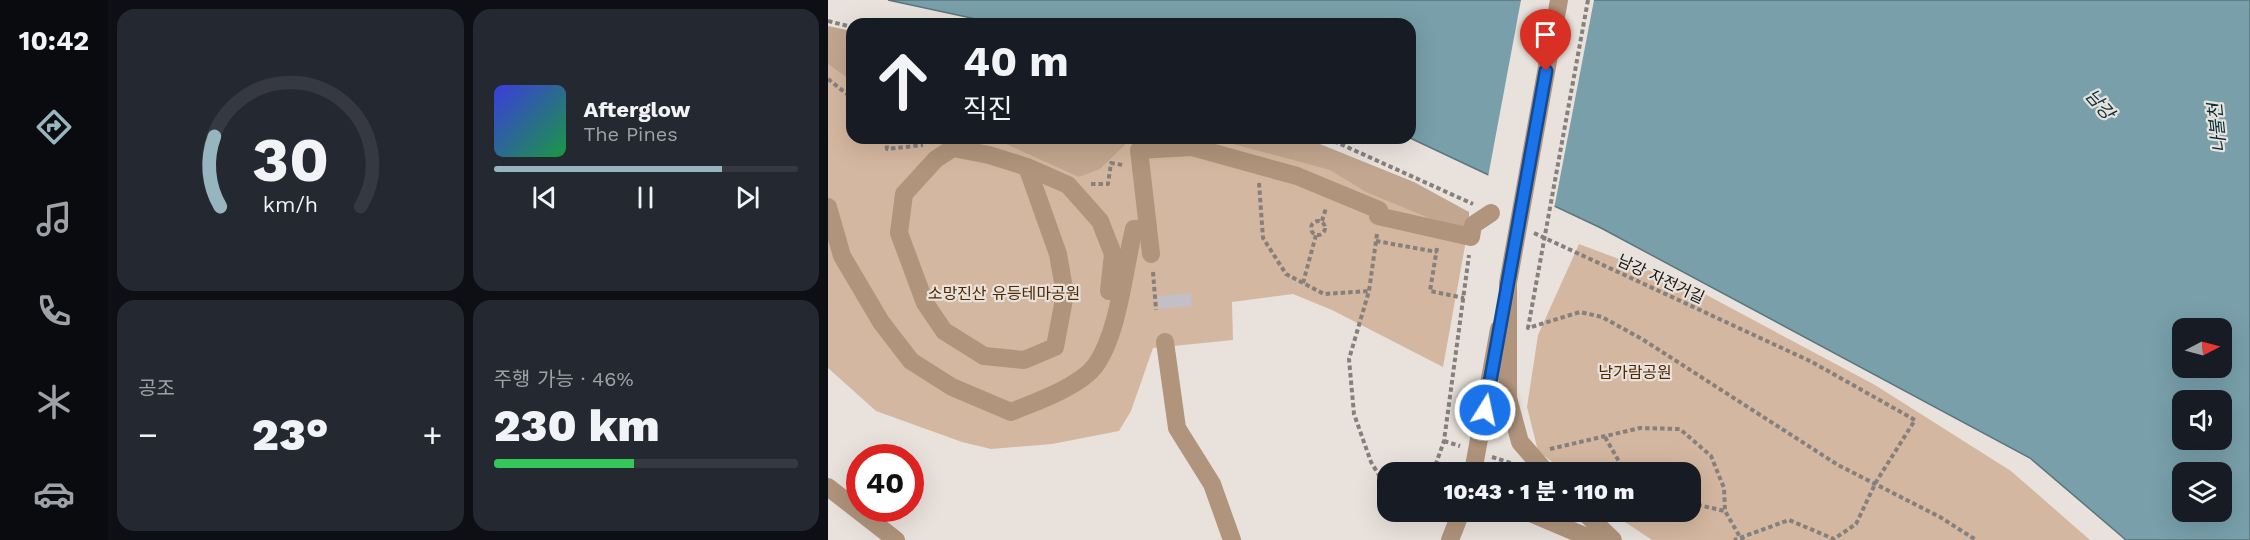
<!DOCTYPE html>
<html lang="ko">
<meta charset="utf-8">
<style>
body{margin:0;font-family:"Work Sans","Noto Sans KR",sans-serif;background:#242831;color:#f1f3f6;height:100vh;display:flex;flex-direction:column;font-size:22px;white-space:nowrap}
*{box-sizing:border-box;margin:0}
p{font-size:20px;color:#9ea1a6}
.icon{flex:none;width:33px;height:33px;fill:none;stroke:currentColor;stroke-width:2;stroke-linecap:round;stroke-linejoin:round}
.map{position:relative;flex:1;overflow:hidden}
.side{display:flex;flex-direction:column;gap:9px;padding:9px;background:#0d0f14;width:720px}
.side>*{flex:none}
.banner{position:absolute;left:18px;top:18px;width:570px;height:126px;border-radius:18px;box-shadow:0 6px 24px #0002;background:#171b24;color:#f1f3f6;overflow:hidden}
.needle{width:39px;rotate:84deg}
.controls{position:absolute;left:1344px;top:318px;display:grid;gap:12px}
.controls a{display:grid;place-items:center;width:60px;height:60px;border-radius:12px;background:#171b24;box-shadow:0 6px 24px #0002;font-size:30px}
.speed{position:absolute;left:18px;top:444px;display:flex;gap:12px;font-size:30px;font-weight:700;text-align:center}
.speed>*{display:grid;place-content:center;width:78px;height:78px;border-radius:50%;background:#171b24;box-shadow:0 6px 24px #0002;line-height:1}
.speed .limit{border:9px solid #d22;background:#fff;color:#111}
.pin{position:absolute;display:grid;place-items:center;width:51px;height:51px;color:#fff;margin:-62px -26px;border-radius:50% 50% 50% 0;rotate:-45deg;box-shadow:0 0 6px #0007}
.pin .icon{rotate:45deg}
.me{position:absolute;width:66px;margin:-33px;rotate:10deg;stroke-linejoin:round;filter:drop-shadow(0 0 4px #0008)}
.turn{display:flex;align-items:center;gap:21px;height:126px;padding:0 18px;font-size:27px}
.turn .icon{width:78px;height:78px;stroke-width:2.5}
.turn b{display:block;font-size:42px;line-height:51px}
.big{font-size:45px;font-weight:800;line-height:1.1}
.side .tile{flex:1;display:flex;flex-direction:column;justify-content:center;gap:9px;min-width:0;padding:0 21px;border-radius:18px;background:#242831}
.side .dial{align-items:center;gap:0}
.dial svg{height:156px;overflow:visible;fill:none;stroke:#363941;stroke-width:7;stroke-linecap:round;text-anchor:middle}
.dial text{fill:#f1f3f6;stroke:none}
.song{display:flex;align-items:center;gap:18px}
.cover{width:72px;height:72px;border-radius:9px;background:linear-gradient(135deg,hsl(240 70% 55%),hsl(140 70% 35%))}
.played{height:6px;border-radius:3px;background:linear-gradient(90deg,#96b5bf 75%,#363941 75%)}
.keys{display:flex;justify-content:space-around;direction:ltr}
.heat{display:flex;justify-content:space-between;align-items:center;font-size:33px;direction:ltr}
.charge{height:9px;border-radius:4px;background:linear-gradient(90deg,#34c759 46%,#363941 0)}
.side .tiles{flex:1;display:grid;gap:9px;grid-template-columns:repeat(2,1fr)}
.trip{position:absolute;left:549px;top:462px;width:324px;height:60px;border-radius:18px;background:#171b24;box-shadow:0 6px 24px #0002;font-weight:800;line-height:60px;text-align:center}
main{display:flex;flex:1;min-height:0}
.tab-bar{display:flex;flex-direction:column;width:108px;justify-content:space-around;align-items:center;background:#090b0e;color:#9ea1a6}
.tab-bar .icon{width:42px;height:42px}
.tab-bar .active{color:#96b5bf}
.tab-bar b{font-size:27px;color:#f1f3f6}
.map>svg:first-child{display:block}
.green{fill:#d4b7a0}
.forest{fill:#c2a68f}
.water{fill:#789faa;stroke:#5b757c;stroke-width:1.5;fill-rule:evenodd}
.pier{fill:#e9e2dc}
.building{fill:#c2bfc7}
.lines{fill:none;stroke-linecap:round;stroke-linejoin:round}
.path{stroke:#86807c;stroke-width:4;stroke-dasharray:4.5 3;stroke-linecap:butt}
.minor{stroke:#b0947c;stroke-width:18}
.route-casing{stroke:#114b97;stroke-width:15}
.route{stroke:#1a73e8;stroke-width:10}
.labels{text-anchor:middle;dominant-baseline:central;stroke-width:4.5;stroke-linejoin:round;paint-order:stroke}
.street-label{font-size:16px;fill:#161311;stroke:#e9e2dc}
.park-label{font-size:16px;fill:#502901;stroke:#e9e2dc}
.water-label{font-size:18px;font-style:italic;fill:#08303a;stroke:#e9e2dc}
</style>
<main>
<nav class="tab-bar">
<b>10:42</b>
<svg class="icon active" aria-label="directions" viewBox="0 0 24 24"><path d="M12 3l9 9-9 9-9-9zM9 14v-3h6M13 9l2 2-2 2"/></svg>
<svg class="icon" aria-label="music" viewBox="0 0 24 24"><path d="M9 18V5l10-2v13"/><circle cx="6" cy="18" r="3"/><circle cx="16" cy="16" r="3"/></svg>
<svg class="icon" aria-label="phone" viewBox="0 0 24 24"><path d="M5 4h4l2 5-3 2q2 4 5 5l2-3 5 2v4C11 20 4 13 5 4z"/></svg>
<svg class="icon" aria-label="climate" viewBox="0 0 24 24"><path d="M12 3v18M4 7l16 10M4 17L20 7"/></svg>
<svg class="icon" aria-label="car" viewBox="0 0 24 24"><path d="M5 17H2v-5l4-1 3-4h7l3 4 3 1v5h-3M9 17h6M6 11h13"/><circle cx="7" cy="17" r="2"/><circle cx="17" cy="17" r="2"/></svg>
</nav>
<section class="side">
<div class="tiles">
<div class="tile dial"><svg viewBox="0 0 100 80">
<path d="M14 69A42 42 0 1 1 86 69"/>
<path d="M14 69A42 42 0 0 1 11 33" stroke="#96b5bf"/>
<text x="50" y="56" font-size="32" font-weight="700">30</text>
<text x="50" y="72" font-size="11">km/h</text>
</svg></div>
<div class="tile">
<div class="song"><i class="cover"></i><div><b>Afterglow</b><p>The Pines</p></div></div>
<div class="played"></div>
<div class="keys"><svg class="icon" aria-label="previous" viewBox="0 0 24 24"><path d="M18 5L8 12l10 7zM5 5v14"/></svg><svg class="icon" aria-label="pause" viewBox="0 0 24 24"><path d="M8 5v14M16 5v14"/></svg><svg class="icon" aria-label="next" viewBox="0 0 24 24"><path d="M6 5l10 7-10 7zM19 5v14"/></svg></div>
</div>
<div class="tile"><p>공조</p>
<div class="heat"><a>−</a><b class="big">23°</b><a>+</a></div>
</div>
<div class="tile"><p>주행 가능 · 46%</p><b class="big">230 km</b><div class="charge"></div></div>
</div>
</section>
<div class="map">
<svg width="1422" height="540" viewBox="0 0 1422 540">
<rect width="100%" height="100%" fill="#e9e2dc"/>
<!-- green -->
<g class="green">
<path d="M 0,29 L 24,35 L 24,138 L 456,138 L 639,235 L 615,367 L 504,310 L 465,294 L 404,302 L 405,340 L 325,348 L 303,411 L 291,431 L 224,444 L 163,449 L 134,442 L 48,411 L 0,368 Z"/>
<path d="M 751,244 L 860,285 L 1047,385 L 1183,471 L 1262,540 L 824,540 L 782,512 L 862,512 L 862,472 L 737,472 L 710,451 L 699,407 L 710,335 Z"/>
</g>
<!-- forest -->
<g class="forest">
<path d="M 0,26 L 24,31 L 24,81 L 0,64 Z"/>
<path d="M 165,138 L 304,138 L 272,169 L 251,177 Z"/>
<path d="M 383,138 L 477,138 L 586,182 L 641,212 L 641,230 L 630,230 L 538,192 L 502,170 Z"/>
</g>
<!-- water -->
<path class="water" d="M 60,0 L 1422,0 L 1422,540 L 1298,540 L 1202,458 L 773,228 L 582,138 L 582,24 L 171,24 ZM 1354,328 L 1394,328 L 1394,368 L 1354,368 ZM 1354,400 L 1394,400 L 1394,440 L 1354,440 ZM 1354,472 L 1394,472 L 1394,512 L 1354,512 Z"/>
<!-- pier -->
<path class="pier" d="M 693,0 L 766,0 L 726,209 L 660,177 Z"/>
<!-- building -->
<path class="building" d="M 363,293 L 364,306 L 331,309 L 330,296 Z"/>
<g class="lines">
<!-- path -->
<g class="path">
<path d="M 760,0 L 700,328 L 752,312 L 774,317 L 814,339 L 1010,465 L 1112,517 L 1148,540"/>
<path d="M 0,21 L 24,27"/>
<path d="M 0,79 L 24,98"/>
<path d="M 58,138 L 59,149 L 95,145"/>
<path d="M 499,138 L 645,204"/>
<path d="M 431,183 L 435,238 L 458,274 L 496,294 L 541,291"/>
<path d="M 263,184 L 280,184 L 283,163 L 295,165"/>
<circle cx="490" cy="228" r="7"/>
<path d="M 494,221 L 498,208"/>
<path d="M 706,233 L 984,362 L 1087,420 L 1048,482 L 1028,524 L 1006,539 L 961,520 L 906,540"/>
<path d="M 549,234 L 541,291 L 521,359 L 526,414 L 543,462 L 560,490"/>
<path d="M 548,241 L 609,252"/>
<path d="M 609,248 L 602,291 L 636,298"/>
<path d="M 325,272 L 328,310"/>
<path d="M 475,283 L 488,235"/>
<path d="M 777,437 L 797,472"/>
<path d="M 616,441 L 632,446"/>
<path d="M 722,449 L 812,428 L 852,429 L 883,456 L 896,488 L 897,511 L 912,537 L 916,540"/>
<path d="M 664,457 L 686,464"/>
<path d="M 605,472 L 616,441 L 641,255"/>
<path d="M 862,503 L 897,511"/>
<path d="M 582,512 L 590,517 L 592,512"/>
</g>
<!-- minor -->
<g class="minor">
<path d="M 199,167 L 230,254 L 237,294 L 227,347 L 196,360 L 156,356 L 116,331 L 97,303 L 71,233 L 76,194 L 108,159 L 125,148 L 161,155 L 199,167 L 240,185 L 272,221 L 285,254 L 281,291"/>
<path d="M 0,207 L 14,256 L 53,322 L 83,361 L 124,387 L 183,412 C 207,402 251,387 267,366 C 291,333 296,269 306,229 L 320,228 L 311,150 L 364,147 L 469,176 L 551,210"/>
<path d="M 550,216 L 643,237 L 645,225 L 663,213"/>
<path d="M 320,228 L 323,254"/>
<path d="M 337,342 L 349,428 L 384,484 L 404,540"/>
<path d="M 645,472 L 671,329"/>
<path d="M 718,472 L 692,442 L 680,398 L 680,283 L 731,0"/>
<path d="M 0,487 L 68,540"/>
<path d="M 700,512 L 766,540"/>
<path d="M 756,512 L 785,540"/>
<path d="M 622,540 L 633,512"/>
</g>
</g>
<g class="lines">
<!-- route casing -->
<g class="route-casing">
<path id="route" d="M 657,410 L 718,71"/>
</g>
<!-- route -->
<use href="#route" class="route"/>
</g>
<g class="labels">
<!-- street labels -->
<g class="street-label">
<text transform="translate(833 279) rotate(25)">남강 자전거길</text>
</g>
<!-- park labels -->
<g class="park-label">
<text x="176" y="293">소망진산 유등테마공원</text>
<text x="807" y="372">남가람공원</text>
</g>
<!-- water labels -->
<g class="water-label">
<text transform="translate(1272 104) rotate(49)">남강</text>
<text transform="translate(1389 128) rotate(-96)">나불천</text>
</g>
</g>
</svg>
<div class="controls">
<a><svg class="needle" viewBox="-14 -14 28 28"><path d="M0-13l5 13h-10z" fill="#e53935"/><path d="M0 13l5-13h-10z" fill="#9ea1a6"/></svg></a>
<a><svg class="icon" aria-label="sound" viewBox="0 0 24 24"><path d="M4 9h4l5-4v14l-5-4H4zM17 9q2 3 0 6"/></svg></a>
<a><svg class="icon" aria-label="layers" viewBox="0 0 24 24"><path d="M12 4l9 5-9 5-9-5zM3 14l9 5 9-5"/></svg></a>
</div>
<div class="speed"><div class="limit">40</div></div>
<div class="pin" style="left:718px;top:71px;background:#d93025"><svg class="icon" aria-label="arrive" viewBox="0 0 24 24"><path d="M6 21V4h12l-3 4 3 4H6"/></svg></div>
<svg class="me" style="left:657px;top:410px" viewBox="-20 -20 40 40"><circle r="17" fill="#1a73e8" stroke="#fff" stroke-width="3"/><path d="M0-11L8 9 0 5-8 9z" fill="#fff"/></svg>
<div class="trip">10:43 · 1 분 · 110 m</div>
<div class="banner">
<div class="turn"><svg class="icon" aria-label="ahead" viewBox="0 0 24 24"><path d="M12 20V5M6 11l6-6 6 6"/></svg><div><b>40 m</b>직진</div></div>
</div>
</div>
</main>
